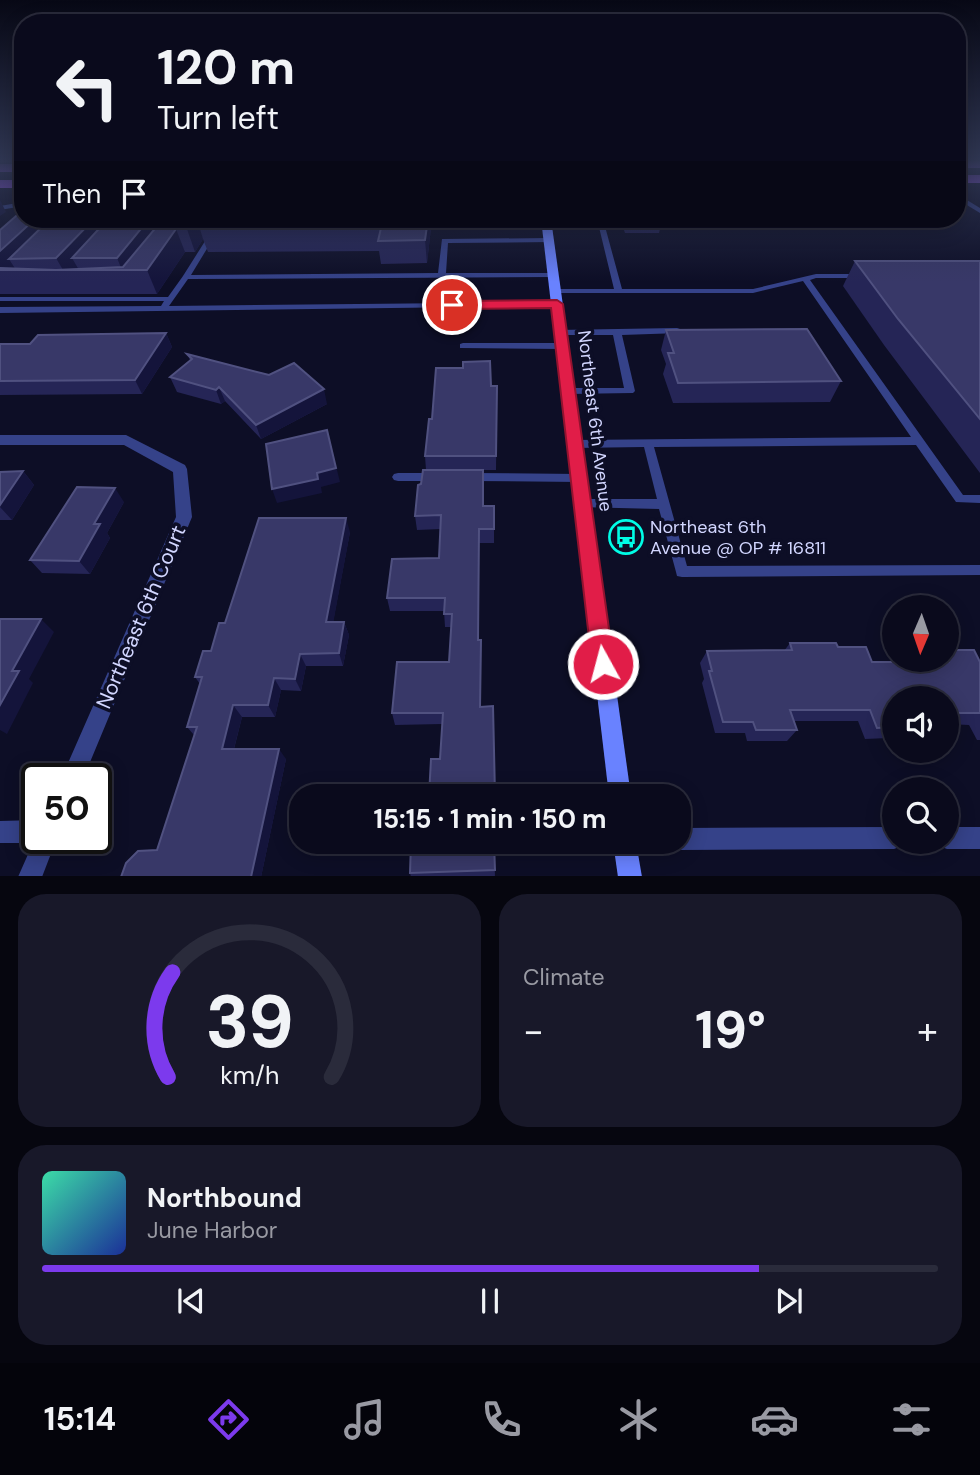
<!DOCTYPE html>
<meta charset="utf-8">
<style>
body{margin:0;font-family:"DM Sans",sans-serif;background:#181829;color:#f1f3f6;height:100vh;display:flex;flex-direction:column;font-size:26px;white-space:nowrap}
*{box-sizing:border-box;margin:0}
p{font-size:23px;color:#999aa3}
.icon{flex:none;width:38px;height:38px;fill:none;stroke:currentColor;stroke-width:2;stroke-linecap:round;stroke-linejoin:round}
.map{position:relative;height:876px;overflow:hidden}
.drawer{display:flex;flex-direction:column;gap:18px;padding:18px;background:#06060f;flex:1}
.drawer>*{flex:none}
.hud{position:absolute;left:14px;top:14px;width:952px;height:214px;border-radius:28px;box-shadow:0 4px 18px #0003,0 0 0 2px #2a2b3b;background:#0a0a1c;color:#f1f3f6;overflow:hidden}
.needle{width:46px;rotate:182deg}
.buttons{position:absolute;left:882px;top:595px;display:grid;gap:14px}
.buttons a{display:grid;place-items:center;width:77px;height:77px;border-radius:50%;background:#0a0a1c;box-shadow:0 4px 18px #0003,0 0 0 2px #2a2b3b;font-size:35px}
.speed{position:absolute;left:21px;top:763px;display:flex;gap:14px;font-size:35px;font-weight:700;text-align:center}
.speed>*{display:grid;place-content:center;width:91px;height:91px;border-radius:50%;background:#0a0a1c;box-shadow:0 4px 18px #0003,0 0 0 2px #2a2b3b;line-height:1}
.speed .limit{border:4px solid #111;border-radius:10px;background:#fff;color:#111}
.pin{position:absolute;display:grid;place-items:center;width:60px;height:60px;color:#fff;margin:-30px;border:4px solid #fff;border-radius:50%;box-shadow:0 2px 7px #0007}
.me{position:absolute;width:77px;margin:-38px;rotate:353deg;stroke-linejoin:round;filter:drop-shadow(0 0 5px #0008)}
.turn{display:flex;align-items:center;gap:24px;height:147px;padding:0 28px;font-size:32px}
.turn .icon{width:91px;height:91px;stroke-width:2.5}
.turn b{display:block;font-size:49px;line-height:60px}
.then{display:flex;align-items:center;height:66px;padding:0 28px;background:#0003;gap:14px;font-size:26px}
.big{font-size:52px;font-weight:700;line-height:1.1}
.drawer .tile{flex:1;display:flex;flex-direction:column;justify-content:center;gap:10px;min-width:0;padding:0 24px;border-radius:28px;background:#181829}
.drawer .dial{align-items:center;gap:0}
.dial svg{height:182px;overflow:visible;fill:none;stroke:#2a2b3b;stroke-width:7;stroke-linecap:round;text-anchor:middle}
.dial text{fill:#f1f3f6;stroke:none}
.song{display:flex;align-items:center;gap:21px}
.cover{width:84px;height:84px;border-radius:10px;background:linear-gradient(135deg,hsl(160 70% 55%),hsl(230 70% 35%))}
.played{height:7px;border-radius:4px;background:linear-gradient(90deg,#7c3aed 80%,#2a2b3b 80%)}
.keys{display:flex;justify-content:space-around;direction:ltr}
.heat{display:flex;justify-content:space-between;align-items:center;font-size:38px;direction:ltr}
.drawer .tiles{flex:1;display:grid;gap:18px;grid-template-columns:1fr 1fr}
.tile:last-child{grid-column:span 2}
.trip{position:absolute;left:289px;top:784px;width:402px;height:70px;border-radius:28px;background:#0a0a1c;box-shadow:0 4px 18px #0003,0 0 0 2px #2a2b3b;font-weight:700;line-height:70px;text-align:center}
.tab-bar{display:flex;height:112px;justify-content:space-around;align-items:center;background:#04040b;color:#999aa3}
.tab-bar .icon{width:49px;height:49px}
.tab-bar .active{color:#7c3aed}
.tab-bar b{font-size:32px;color:#f1f3f6}
.map>svg:first-child{display:block}
.lines{fill:none;stroke-linecap:round;stroke-linejoin:round}
.lane{fill:#354289;fill-rule:evenodd}
.street{fill:#354289;fill-rule:evenodd}
.secondary{fill:#6982ff;fill-rule:evenodd}
.primary{fill:#a159ff;fill-rule:evenodd}
.wall{fill:#252556}
.shaded-wall{fill:#14143b}
.building{fill:#383868;stroke:#505180;stroke-width:2}
.route{fill:#e11d48;stroke:#92132f;stroke-width:2}
.labels{text-anchor:middle;dominant-baseline:central;stroke-width:7;stroke-linejoin:round;paint-order:stroke}
.street-label{font-size:18px;fill:#d2d6ff;stroke:#0d0e26}
.poi-label{font-size:18px;fill:#d2d6ff;stroke:#0d0e26;text-anchor:start}
.near-street-label{font-size:21px;fill:#d2d6ff;stroke:#0d0e26}
</style>
<div class="map">
<svg width="980" height="877" viewBox="0 0 980 877">
<rect width="100%" height="100%" fill="#0d0e26"/>
<g class="lines">
<!-- lane -->
<g class="lane">
<path d="M 957,194 L 980,208 L 980,213 L 957,199 Z"/>
<path d="M 23,202 L 23,206 L 0,210 L 0,206 Z"/>
<path d="M 219,219 L 225,219 L 191,275 L 438,273 L 442,239 L 549,238 L 553,240 L 552,242 L 448,243 L 446,273 L 553,273 L 557,275 L 553,277 L 188,279 L 169,306 L 557,302 L 561,304 L 557,306 L 0,313 L 0,307 L 161,306 L 164,301 L 0,301 L 0,297 L 168,297 L 183,276 Z"/>
<path d="M 597,219 L 603,219 L 622,289 L 753,289 L 816,274 L 865,274 L 866,276 L 862,278 L 816,278 L 810,280 L 963,495 L 980,495 L 980,503 L 956,502 L 916,445 L 654,447 L 687,566 L 980,565 L 980,575 L 682,577 L 677,576 L 676,572 L 659,509 L 578,507 L 576,504 L 578,501 L 582,499 L 657,499 L 644,447 L 574,448 L 569,444 L 574,440 L 911,437 L 803,281 L 753,293 L 552,293 L 552,289 L 614,289 Z"/>
<path d="M 677,328 L 680,329 L 680,333 L 622,335 L 635,391 L 633,393 L 568,394 L 563,391 L 568,388 L 624,388 L 613,335 L 560,335 L 556,332 L 557,330 Z"/>
<path d="M 463,343 L 562,343 L 566,346 L 562,349 L 460,348 L 460,344 Z"/>
<path d="M 398,473 L 436,473 L 440,474 L 442,477 L 440,480 L 436,481 L 398,481 L 394,480 L 392,477 L 394,474 Z"/>
<path d="M 470,473 L 579,474 L 583,475 L 585,478 L 583,481 L 579,482 L 470,481 L 466,480 L 464,477 L 466,474 Z"/>
</g>
<!-- street -->
<g class="street">
<path d="M 0,435 L 126,435 L 185,465 L 187,469 L 192,517 L 83,779 L 61,779 L 176,517 L 173,472 L 124,445 L 0,445 Z"/>
<path d="M 37,820 L 37,838 L 57,838 L 42,877 L 18,877 L 33,843 L 0,843 L 0,821 Z"/>
<path d="M 894,827 L 894,842 L 904,842 L 902,846 L 894,849 L 679,850 L 671,847 L 669,842 L 679,842 L 679,828 Z"/>
<path d="M 947,827 L 980,827 L 980,849 L 947,849 L 939,846 L 937,842 L 947,842 Z"/>
</g>
<!-- secondary -->
<g class="secondary">
<path d="M 541,219 L 551,219 L 631,796 L 609,796 Z"/>
<path d="M 613,842 L 636,842 L 642,877 L 618,877 Z"/>
</g>
<!-- primary -->
<g class="primary">
<rect x="957" y="160" width="23" height="8"/>
<rect x="0" y="164" width="23" height="8"/>
<rect x="957" y="175" width="23" height="8"/>
<rect x="0" y="180" width="23" height="8"/>
</g>
</g>
<!-- wall -->
<g class="wall">
<path d="M 23,219 L 432,219 L 427,263 L 381,264 L 379,251 L 208,252 L 203,239 L 195,252 L 185,252 L 157,294 L 0,294 L 0,230 Z"/>
<path d="M 620,219 L 661,219 L 662,221 L 659,233 L 625,233 Z"/>
<path d="M 855,261 L 980,261 L 980,473 L 884,345 L 843,286 Z"/>
<path d="M 666,330 L 841,381 L 830,402 L 673,403 L 663,374 L 666,364 L 661,350 Z"/>
<path d="M 166,333 L 172,347 L 142,394 L 0,395 L 0,344 L 30,344 Z"/>
<path d="M 187,354 L 327,404 L 261,439 L 225,401 L 221,404 L 177,392 L 170,377 L 190,360 Z"/>
<path d="M 491,386 L 497,386 L 496,470 L 483,470 L 483,506 L 494,506 L 494,543 L 479,543 L 478,640 L 429,796 L 440,759 L 442,724 L 395,725 L 392,713 L 449,662 L 451,627 L 445,627 L 444,611 L 390,611 L 387,598 L 439,558 L 441,529 L 417,530 L 415,516 L 421,484 L 426,470 L 425,456 Z"/>
<path d="M 23,471 L 34,485 L 12,520 L 0,520 L 0,472 Z"/>
<path d="M 124,502 L 107,533 L 110,538 L 90,574 L 42,573 L 30,560 Z"/>
<path d="M 350,532 L 333,622 L 344,622 L 349,635 L 343,666 L 306,666 L 301,691 L 281,690 L 275,717 L 242,717 L 234,749 L 286,759 L 261,877 L 121,877 L 157,850 L 194,735 L 187,727 L 200,684 L 195,677 L 211,651 L 225,623 Z"/>
<path d="M 790,643 L 838,647 L 872,662 L 927,662 L 930,660 L 980,662 L 980,740 L 977,740 L 969,725 L 947,724 L 947,698 L 894,698 L 894,733 L 888,738 L 865,739 L 858,721 L 794,721 L 797,730 L 787,741 L 747,741 L 745,733 L 715,733 L 702,683 L 704,679 L 700,663 L 707,651 L 784,651 Z"/>
<path d="M 494,842 L 495,877 L 411,877 L 410,873 Z"/>
</g>
<!-- shaded-wall -->
<g class="shaded-wall">
<path d="M 0,200 L 6,212 L 0,216 Z"/>
<path d="M 35,219 L 71,219 L 9,259 L 16,270 L 0,270 L 0,251 Z"/>
<path d="M 94,219 L 125,219 L 72,258 L 79,270 L 63,270 L 56,258 Z"/>
<path d="M 149,219 L 176,219 L 122,270 L 117,258 Z"/>
<path d="M 194,219 L 216,219 L 200,229 L 203,239 L 195,252 L 187,229 Z"/>
<path d="M 428,219 L 432,219 L 427,263 L 425,240 Z"/>
<path d="M 176,229 L 185,252 L 157,294 L 147,270 Z"/>
<path d="M 166,333 L 172,347 L 142,394 L 135,380 Z"/>
<path d="M 219,387 L 225,401 L 221,404 L 216,390 Z"/>
<path d="M 324,389 L 327,404 L 261,439 L 256,425 Z"/>
<path d="M 327,430 L 340,482 L 321,487 L 322,493 L 277,503 L 272,489 L 317,473 Z"/>
<path d="M 23,471 L 34,485 L 12,520 L 0,507 L 0,505 Z"/>
<path d="M 115,488 L 124,502 L 107,533 L 110,538 L 90,574 L 79,561 L 94,524 Z"/>
<path d="M 346,518 L 350,532 L 331,635 L 326,622 Z"/>
<path d="M 41,619 L 54,632 L 29,679 L 33,683 L 7,734 L 0,730 L 0,705 L 12,671 Z"/>
<path d="M 344,622 L 349,635 L 343,666 L 339,653 Z"/>
<path d="M 300,654 L 306,666 L 301,691 L 295,679 Z"/>
<path d="M 274,678 L 281,690 L 275,717 L 268,705 Z"/>
<path d="M 233,705 L 242,717 L 231,760 L 222,749 Z"/>
<path d="M 279,749 L 286,759 L 261,877 L 251,877 Z"/>
</g>
<!-- building -->
<g class="building">
<path d="M 23,210 L 23,219 L 35,219 L 0,251 L 0,230 Z"/>
<path d="M 50,219 L 94,219 L 56,258 L 9,259 Z"/>
<path d="M 108,219 L 149,219 L 117,258 L 72,258 Z"/>
<path d="M 163,219 L 194,219 L 187,229 L 176,229 L 147,270 L 0,270 L 0,268 L 56,270 L 123,267 Z"/>
<path d="M 207,219 L 428,219 L 425,240 L 378,241 L 381,228 L 200,229 Z"/>
<path d="M 626,219 L 661,219 L 662,221 L 627,221 Z"/>
<path d="M 855,261 L 980,261 L 980,419 L 898,319 Z"/>
<path d="M 807,329 L 841,381 L 678,383 L 668,353 L 674,353 L 666,330 Z"/>
<path d="M 166,333 L 135,380 L 0,381 L 0,344 L 30,344 L 38,335 Z"/>
<path d="M 187,354 L 269,375 L 294,363 L 324,389 L 256,425 L 219,387 L 216,390 L 170,377 L 192,359 Z"/>
<path d="M 490,361 L 491,386 L 497,386 L 496,456 L 425,456 L 429,419 L 432,419 L 436,368 L 463,368 L 463,362 Z"/>
<path d="M 327,430 L 336,468 L 317,473 L 318,479 L 272,489 L 266,444 Z"/>
<path d="M 423,470 L 483,470 L 483,506 L 494,506 L 494,529 L 479,529 L 478,640 L 481,640 L 480,707 L 493,706 L 495,795 L 502,795 L 502,796 L 429,796 L 431,759 L 440,759 L 443,713 L 392,713 L 397,662 L 449,662 L 452,614 L 444,614 L 445,598 L 387,598 L 392,559 L 439,558 L 441,515 L 415,516 L 418,485 L 421,484 Z"/>
<path d="M 23,471 L 0,505 L 0,472 Z"/>
<path d="M 77,487 L 115,488 L 94,524 L 100,524 L 79,561 L 30,560 Z"/>
<path d="M 259,518 L 346,518 L 326,622 L 344,622 L 339,653 L 300,654 L 295,679 L 274,678 L 268,705 L 233,705 L 222,749 L 279,749 L 251,877 L 121,877 L 126,863 L 138,851 L 157,850 L 197,727 L 187,727 L 202,677 L 195,677 L 203,651 L 211,651 L 219,623 L 225,623 Z"/>
<path d="M 0,619 L 41,619 L 12,671 L 19,671 L 0,705 Z"/>
<path d="M 790,643 L 836,643 L 838,647 L 866,647 L 872,662 L 948,662 L 947,660 L 947,650 L 974,650 L 980,662 L 980,713 L 947,713 L 947,698 L 894,698 L 894,727 L 877,728 L 870,710 L 790,710 L 797,730 L 756,730 L 753,722 L 723,722 L 709,671 L 712,671 L 707,651 L 792,650 Z"/>
<path d="M 411,842 L 494,842 L 495,870 L 410,873 Z"/>
</g>
<!-- sky -->
<linearGradient id="sky" x2="0" y2="1"><stop stop-color="#070815"/><stop offset="0.57" stop-color="#2f3652"/><stop offset="1" stop-color="#2f3652" stop-opacity="0"/></linearGradient>
<rect width="980" height="282" fill="url(#sky)"/>
<!-- route -->
<path class="route" d="M 557,300 L 563,304 L 614,664 L 610,671 L 603,674 L 595,671 L 592,664 L 551,308 L 452,309 L 446,305 L 452,301 Z"/>
<!-- icons -->
<defs>
<g id="bus-ring" transform="scale(1.75)"><circle r="9.5" fill="#0d0e26" stroke="#00fde6" stroke-width="1.5"/><path d="M-5-6H5V4H4V6H2V4H-2V6H-4V4H-5ZM-3.5-4V0h7V-4ZM-3.5 1.2v1.5H-2V1.2ZM2 1.2v1.5H3.5V1.2Z" fill="#00fde6"/></g>
</defs>
<g fill-rule="evenodd">
<use href="#bus-ring" x="626" y="537"/>
</g>
<g class="labels">
<!-- street labels -->
<g class="street-label">
<text transform="translate(595 421) rotate(83)">Northeast 6th Avenue</text>
</g>
<!-- poi labels -->
<g class="poi-label">
<text x="650" y="527">Northeast 6th<tspan x="650" dy="21">Avenue @ OP # 16811</tspan></text>
</g>
<!-- near-street labels -->
<g class="near-street-label">
<text transform="translate(141 617) rotate(-67)">Northeast 6th Court</text>
</g>
</g>
</svg>
<div class="buttons">
<a><svg class="needle" viewBox="-14 -14 28 28"><path d="M0-13l5 13h-10z" fill="#e53935"/><path d="M0 13l5-13h-10z" fill="#999aa3"/></svg></a>
<a><svg class="icon" aria-label="sound" viewBox="0 0 24 24"><path d="M4 9h4l5-4v14l-5-4H4zM17 9q2 3 0 6"/></svg></a>
<a><svg class="icon" aria-label="search" viewBox="0 0 24 24"><circle cx="10" cy="10" r="6"/><path d="M15 15l6 6"/></svg></a>
</div>
<div class="speed"><div class="limit">50</div></div>
<div class="pin" style="left:452px;top:305px;background:#d93025"><svg class="icon" aria-label="arrive" viewBox="0 0 24 24"><path d="M6 21V4h12l-3 4 3 4H6"/></svg></div>
<svg class="me" style="left:603px;top:664px" viewBox="-20 -20 40 40"><circle r="17" fill="#e11d48" stroke="#fff" stroke-width="3"/><path d="M0-11L8 9 0 5-8 9z" fill="#fff"/></svg>
<div class="trip">15:15 · 1 min · 150 m</div>
<div class="hud">
<div class="turn"><svg class="icon" aria-label="left" viewBox="0 0 24 24"><path d="M17 20v-9H6M10 6l-5 5 5 5"/></svg><div><b>120 m</b>Turn left</div></div>
<div class="then">Then<svg class="icon" aria-label="arrive" viewBox="0 0 24 24"><path d="M6 21V4h12l-3 4 3 4H6"/></svg></div>
</div>
</div>
<section class="drawer">
<div class="tiles">
<div class="tile dial"><svg viewBox="0 0 100 80">
<path d="M14 69A42 42 0 1 1 86 69"/>
<path d="M14 69A42 42 0 0 1 16 23" stroke="#7c3aed"/>
<text x="50" y="56" font-size="32" font-weight="700">39</text>
<text x="50" y="72" font-size="11">km/h</text>
</svg></div>
<div class="tile"><p>Climate</p>
<div class="heat"><a>−</a><b class="big">19°</b><a>+</a></div>
</div>
<div class="tile">
<div class="song"><i class="cover"></i><div><b>Northbound</b><p>June Harbor</p></div></div>
<div class="played"></div>
<div class="keys"><svg class="icon" aria-label="previous" viewBox="0 0 24 24"><path d="M18 5L8 12l10 7zM5 5v14"/></svg><svg class="icon" aria-label="pause" viewBox="0 0 24 24"><path d="M8 5v14M16 5v14"/></svg><svg class="icon" aria-label="next" viewBox="0 0 24 24"><path d="M6 5l10 7-10 7zM19 5v14"/></svg></div>
</div>
</div>
</section>
<nav class="tab-bar">
<b>15:14</b>
<svg class="icon active" aria-label="directions" viewBox="0 0 24 24"><path d="M12 3l9 9-9 9-9-9zM9 14v-3h6M13 9l2 2-2 2"/></svg>
<svg class="icon" aria-label="music" viewBox="0 0 24 24"><path d="M9 18V5l10-2v13"/><circle cx="6" cy="18" r="3"/><circle cx="16" cy="16" r="3"/></svg>
<svg class="icon" aria-label="phone" viewBox="0 0 24 24"><path d="M5 4h4l2 5-3 2q2 4 5 5l2-3 5 2v4C11 20 4 13 5 4z"/></svg>
<svg class="icon" aria-label="climate" viewBox="0 0 24 24"><path d="M12 3v18M4 7l16 10M4 17L20 7"/></svg>
<svg class="icon" aria-label="car" viewBox="0 0 24 24"><path d="M5 17H2v-5l4-1 3-4h7l3 4 3 1v5h-3M9 17h6M6 11h13"/><circle cx="7" cy="17" r="2"/><circle cx="17" cy="17" r="2"/></svg>
<svg class="icon" aria-label="filters" viewBox="0 0 24 24"><path d="M4 7h16M4 17h16"/><circle cx="9" cy="7" r="2"/><circle cx="15" cy="17" r="2"/></svg>
</nav>
